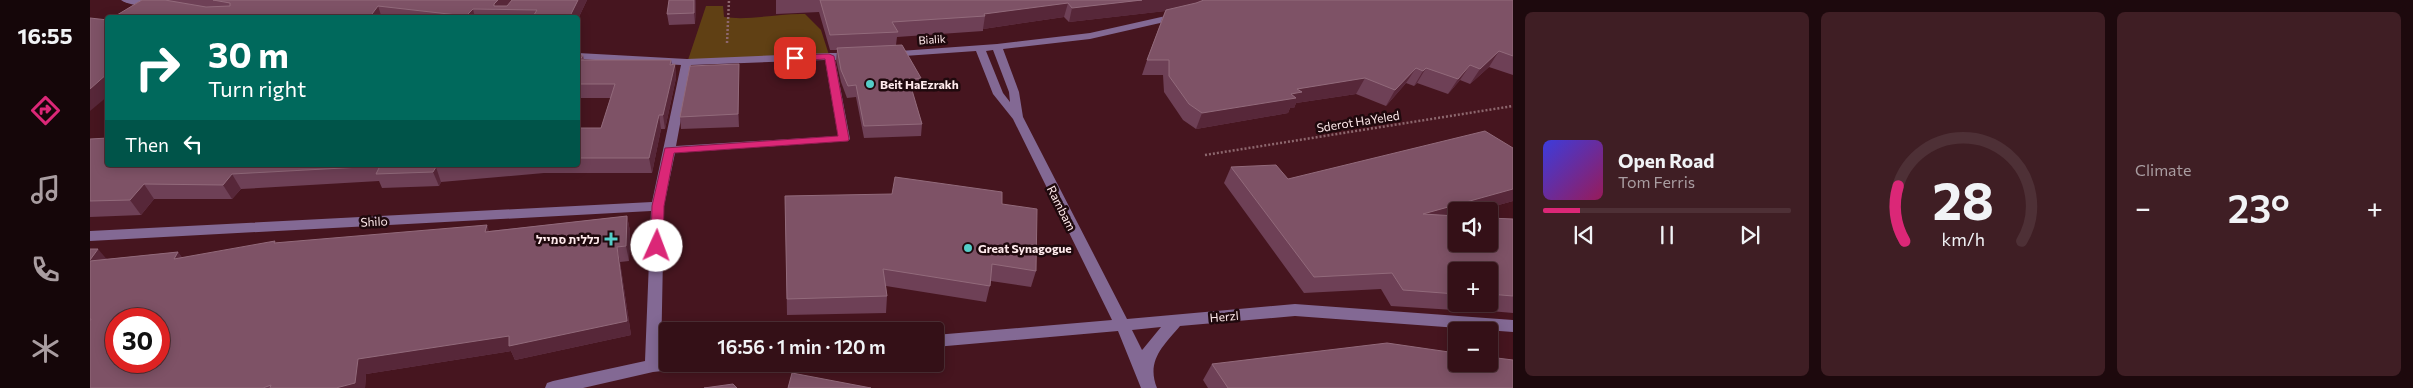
<!DOCTYPE html>
<meta charset="utf-8">
<style>
body{margin:0;font-family:Commissioner,Heebo,sans-serif;background:#3f1e24;color:#f1f3f6;height:100vh;display:flex;flex-direction:column;font-size:19px;white-space:nowrap}
*{box-sizing:border-box;margin:0}
p{font-size:16px;color:#a99da1}
.icon{flex:none;width:28px;height:28px;fill:none;stroke:currentColor;stroke-width:2;stroke-linecap:round;stroke-linejoin:round}
.map{position:relative;flex:1;overflow:hidden}
.details{display:flex;flex-direction:column;gap:12px;padding:12px;background:#1d090d;width:900px}
.details>*{flex:none}
.top-card{position:absolute;left:15px;top:15px;width:475px;height:152px;border-radius:5px;box-shadow:0 2px 12px #0003,0 0 0 1px #4e3036;background:#00695c;color:#fff;overflow:hidden}
.tools{position:absolute;left:1358px;top:202px;display:grid;gap:10px}
.tools a{display:grid;place-items:center;width:50px;height:50px;border-radius:5px;background:#341017;box-shadow:0 2px 12px #0003,0 0 0 1px #4e3036;font-size:25px}
.speed{position:absolute;left:15px;top:308px;display:flex;gap:10px;font-size:25px;font-weight:700;text-align:center}
.speed>*{display:grid;place-content:center;width:65px;height:65px;border-radius:50%;background:#341017;box-shadow:0 2px 12px #0003,0 0 0 1px #4e3036;line-height:1}
.speed .limit{border:8px solid #d22;background:#fff;color:#111}
.pin{position:absolute;display:grid;place-items:center;width:42px;height:42px;color:#fff;margin:-21px;border-radius:10px;box-shadow:0 2px 8px #0006}
.me{position:absolute;width:55px;margin:-28px;rotate:2deg;stroke-linejoin:round;filter:drop-shadow(0 0 4px #0008)}
.turn{display:flex;align-items:center;gap:18px;height:105px;padding:0 20px;font-size:22px}
.turn .icon{width:65px;height:65px;stroke-width:2.5}
.turn b{display:block;font-size:35px;line-height:42px}
.then{display:flex;align-items:center;height:48px;padding:0 20px;background:#0003;gap:10px;font-size:19px}
.big{font-size:38px;font-weight:600;line-height:1.1}
.details .tile{flex:1;display:flex;flex-direction:column;justify-content:center;gap:8px;min-width:0;padding:0 18px;border-radius:8px;background:#3f1e24}
.details .dial{align-items:center;gap:0}
.dial svg{height:130px;overflow:visible;fill:none;stroke:#4e3036;stroke-width:7;stroke-linecap:round;text-anchor:middle}
.dial text{fill:#f1f3f6;stroke:none}
.song{display:flex;align-items:center;gap:15px}
.cover{width:60px;height:60px;border-radius:8px;background:linear-gradient(135deg,hsl(240 70% 55%),hsl(330 70% 35%))}
.played{height:5px;border-radius:2px;background:linear-gradient(90deg,#db2777 15%,#4e3036 15%)}
.keys{display:flex;justify-content:space-around;direction:ltr}
.heat{display:flex;justify-content:space-between;align-items:center;font-size:28px;direction:ltr}
.details .tiles{flex:1;display:grid;gap:12px;grid-template-columns:repeat(3,1fr)}
.trip{position:absolute;left:569px;top:322px;width:285px;height:50px;border-radius:5px;background:#341017;box-shadow:0 2px 12px #0003,0 0 0 1px #4e3036;font-weight:600;line-height:50px;text-align:center}
main{display:flex;flex:1;min-height:0}
.menu{display:flex;flex-direction:column;width:90px;justify-content:space-around;align-items:center;background:#150609;color:#a99da1}
.menu .icon{width:35px;height:35px}
.menu .active{color:#db2777}
.menu b{font-size:22px;color:#f1f3f6}
.map>svg:first-child{display:block}
.green{fill:#604014}
.lines{fill:none;stroke-linecap:round;stroke-linejoin:round}
.path{stroke:#8d676e;stroke-width:2.5;stroke-dasharray:2 2;stroke-linecap:butt}
.minor{fill:#836994;fill-rule:evenodd}
.wall{fill:#6e4056;fill-rule:evenodd}
.shaded-wall{fill:#572739}
.building{fill:#7e5266;stroke:#926a7b;fill-rule:evenodd}
.route{fill:#db2777;stroke:#8e194d}
.poi-dot{fill:#54cdc8;stroke:#1f090d;stroke-width:2}
.labels{text-anchor:middle;dominant-baseline:central;stroke-width:5;stroke-linejoin:round;paint-order:stroke}
.far-street-label{font-size:11px;fill:#ffeaec;stroke:#1f090d}
.poi-label{font-size:12px;font-weight:bold;fill:#ffeaec;stroke:#1f090d;text-anchor:start}
.street-label{font-size:12px;fill:#ffeaec;stroke:#1f090d}
</style>
<main>
<nav class="menu">
<b>16:55</b>
<svg class="icon active" aria-label="directions" viewBox="0 0 24 24"><path d="M12 3l9 9-9 9-9-9zM9 14v-3h6M13 9l2 2-2 2"/></svg>
<svg class="icon" aria-label="music" viewBox="0 0 24 24"><path d="M9 18V5l10-2v13"/><circle cx="6" cy="18" r="3"/><circle cx="16" cy="16" r="3"/></svg>
<svg class="icon" aria-label="phone" viewBox="0 0 24 24"><path d="M5 4h4l2 5-3 2q2 4 5 5l2-3 5 2v4C11 20 4 13 5 4z"/></svg>
<svg class="icon" aria-label="climate" viewBox="0 0 24 24"><path d="M12 3v18M4 7l16 10M4 17L20 7"/></svg>
</nav>
<div class="map">
<svg width="1423" height="388" viewBox="0 0 1423 388">
<rect width="100%" height="100%" fill="#46151f"/>
<!-- green -->
<path class="green" d="M 616,6 L 633,6 L 634,17 C 660,21 689,13 715,14 L 731,30 L 739,55 L 598,60 Z"/>
<g class="lines">
<!-- path -->
<g class="path">
<path d="M 637,43 L 639,0"/>
<path d="M 1115,155 L 1423,106"/>
</g>
<!-- minor -->
<g class="minor">
<path d="M 31,0 L 56,0 L 71,4 C 64,9 37,5 31,0 Z"/>
<path d="M 1089,13 L 1092,14 L 1092,18 L 1000,39 L 913,49 L 929,92 L 933,117 L 1037,319 L 1205,304 L 1423,320 L 1423,332 L 1205,316 L 1090,326 C 1073,346 1056,361 1067,388 L 1051,388 L 1028,331 L 845,347 L 845,335 L 1022,320 L 923,119 L 903,94 L 886,51 L 800,57 L 795,54 L 796,52 L 907,44 L 1000,33 ZM 903,50 L 919,92 L 920,102 L 913,93 L 896,51 ZM 1071,327 L 1053,349 L 1052,350 L 1042,330 Z"/>
<path d="M 488,53 L 597,59 L 739,53 L 762,53 L 767,56 L 762,59 L 745,60 L 760,139 L 758,141 L 585,153 L 574,206 L 571,359 L 578,358 L 578,364 L 593,364 L 591,369 L 563,372 L 493,388 L 455,388 L 457,383 L 463,381 L 555,361 L 561,211 L 0,241 L 0,231 L 562,202 L 591,65 L 488,59 ZM 735,60 L 748,136 L 586,146 L 601,65 Z"/>
</g>
</g>
<!-- wall -->
<g class="wall">
<path d="M 52,0 L 497,0 L 488,19 L 488,18 L 22,18 Z"/>
<path d="M 579,0 L 606,0 L 605,24 L 579,25 L 577,14 Z"/>
<path d="M 686,0 L 1423,0 L 1423,75 L 1399,67 L 1380,84 L 1370,80 L 1358,94 L 1327,83 L 1324,86 L 1316,83 L 1296,106 L 1266,94 L 1206,103 L 1204,108 L 1200,108 L 1198,113 L 1106,129 L 1093,120 L 1074,92 L 1073,75 L 1052,75 L 1057,60 L 1075,11 L 979,22 L 974,17 L 893,29 L 893,31 L 807,37 L 806,45 L 831,78 L 830,90 L 822,91 L 832,124 L 831,136 L 774,138 L 766,97 L 757,98 L 751,82 L 746,60 L 747,50 L 740,50 L 729,12 L 686,14 Z"/>
<path d="M 488,55 L 493,55 L 494,60 L 585,64 L 586,78 L 575,129 L 571,129 L 562,173 L 454,173 L 351,182 L 349,186 L 292,188 L 289,181 L 151,189 L 142,199 L 64,199 L 51,215 L 0,217 L 0,139 L 18,165 L 488,165 L 488,128 L 511,128 L 521,98 L 488,98 Z"/>
<path d="M 649,64 L 649,127 L 591,129 L 590,117 Z"/>
<path d="M 1141,167 L 1198,179 L 1423,201 L 1387,211 L 1366,211 L 1366,244 L 1423,219 L 1423,313 L 1366,308 L 1364,310 L 1301,306 L 1291,289 L 1214,293 L 1134,183 ZM 1366,271 L 1399,271 L 1399,304 L 1366,304 Z"/>
<path d="M 695,196 L 912,204 L 946,271 L 941,287 L 901,281 L 896,302 L 796,286 L 797,296 L 796,313 L 697,315 Z"/>
<path d="M 537,216 L 540,231 L 539,261 L 530,262 L 541,335 L 425,360 L 421,351 L 276,374 L 275,388 L 0,388 L 0,249 L 17,259 L 88,252 L 92,258 L 186,243 L 399,231 Z"/>
<path d="M 1122,364 L 1423,388 L 1118,388 L 1113,380 Z"/>
</g>
<!-- shaded-wall -->
<g class="shaded-wall">
<path d="M 408,0 L 423,0 L 414,10 L 405,10 L 404,4 Z"/>
<path d="M 488,0 L 497,0 L 488,19 L 488,18 L 479,18 Z"/>
<path d="M 604,0 L 606,0 L 605,24 L 604,13 Z"/>
<path d="M 1052,0 L 1119,0 L 1076,11 L 979,22 L 982,8 Z"/>
<path d="M 978,3 L 974,17 L 893,29 L 895,16 L 894,14 Z"/>
<path d="M 288,6 L 292,18 L 279,18 Z"/>
<path d="M 383,9 L 385,18 L 377,18 L 376,16 Z"/>
<path d="M 1409,51 L 1399,67 L 1380,84 L 1390,69 Z"/>
<path d="M 581,60 L 583,72 L 585,64 L 586,78 L 575,129 L 573,115 Z"/>
<path d="M 649,64 L 649,127 L 648,114 Z"/>
<path d="M 1380,65 L 1370,80 L 1358,94 L 1368,79 Z"/>
<path d="M 1326,68 L 1316,83 L 1296,106 L 1305,90 Z"/>
<path d="M 1336,68 L 1327,83 L 1324,86 L 1333,71 Z"/>
<path d="M 18,73 L 18,96 L 0,111 L 0,89 Z"/>
<path d="M 1275,78 L 1266,94 L 1206,103 L 1204,108 L 1200,108 L 1198,113 L 1106,129 L 1112,113 L 1201,94 L 1207,89 Z"/>
<path d="M 569,115 L 571,129 L 562,173 L 559,158 Z"/>
<path d="M 346,167 L 351,182 L 349,186 L 343,172 Z"/>
<path d="M 142,174 L 151,189 L 142,199 L 133,185 Z"/>
<path d="M 54,184 L 64,199 L 51,215 L 40,200 Z"/>
<path d="M 1423,189 L 1423,201 L 1387,211 L 1366,211 L 1366,217 L 1333,214 Z"/>
<path d="M 537,216 L 540,231 L 539,261 L 536,246 Z"/>
<path d="M 397,225 L 402,240 L 395,232 Z"/>
<path d="M 527,247 L 530,262 L 541,335 L 425,360 L 421,351 L 276,374 L 275,388 L 246,388 L 268,359 Z"/>
<path d="M 8,249 L 20,263 L 0,262 L 0,260 Z"/>
<path d="M 88,252 L 99,267 L 84,259 Z"/>
</g>
<!-- building -->
<g class="building">
<path d="M 52,0 L 75,0 L 116,7 L 140,6 L 140,3 L 123,0 L 408,0 L 404,4 L 404,6 L 417,6 L 422,0 L 488,0 L 479,18 L 442,18 L 447,10 L 383,9 L 376,16 L 288,6 L 279,18 L 22,18 Z"/>
<path d="M 579,0 L 604,0 L 604,13 L 577,14 Z"/>
<path d="M 730,0 L 1052,0 L 982,8 L 978,3 L 894,14 L 895,16 L 802,22 L 808,32 L 740,35 Z"/>
<path d="M 1114,0 L 1423,0 L 1423,56 L 1409,51 L 1390,69 L 1380,65 L 1368,79 L 1336,68 L 1333,71 L 1326,68 L 1305,90 L 1275,78 L 1207,89 L 1212,92 L 1201,94 L 1206,98 L 1112,113 L 1099,104 L 1079,76 L 1079,60 L 1057,60 L 1076,10 L 1106,3 Z"/>
<path d="M 0,18 L 18,20 L 18,73 L 0,89 Z"/>
<path d="M 812,45 L 831,78 L 819,80 L 832,124 L 774,126 L 766,85 L 758,86 L 751,70 L 747,48 Z"/>
<path d="M 488,55 L 493,55 L 490,60 L 581,60 L 580,65 L 585,64 L 573,115 L 569,115 L 559,158 L 488,158 L 488,128 L 511,128 L 525,84 L 488,84 Z"/>
<path d="M 649,64 L 648,114 L 590,117 L 600,66 Z"/>
<path d="M 1395,131 L 1423,148 L 1423,189 L 1333,214 L 1366,216 L 1366,244 L 1399,244 L 1399,218 L 1423,219 L 1423,296 L 1399,294 L 1399,271 L 1366,271 L 1366,294 L 1313,290 L 1302,273 L 1224,277 L 1141,167 L 1186,165 L 1198,179 Z"/>
<path d="M 18,138 L 18,165 L 369,165 L 346,167 L 343,172 L 286,174 L 290,166 L 142,174 L 133,185 L 54,184 L 40,200 L 0,201 L 0,139 Z"/>
<path d="M 805,177 L 912,192 L 912,204 L 947,209 L 946,271 L 902,264 L 900,286 L 793,269 L 797,296 L 697,299 L 695,196 L 802,194 Z"/>
<path d="M 537,216 L 536,246 L 527,247 L 537,321 L 419,346 L 419,336 L 268,359 L 265,383 L 246,388 L 180,388 L 181,385 L 173,388 L 0,388 L 0,321 L 1,319 L 0,319 L 0,261 L 88,252 L 84,259 L 185,241 L 184,243 L 397,225 L 395,232 ZM 26,319 L 69,319 L 69,361 L 26,361 Z"/>
<path d="M 0,249 L 8,249 L 0,260 Z"/>
<path d="M 1297,343 L 1366,353 L 1366,364 L 1399,364 L 1399,357 L 1423,360 L 1423,388 L 1138,388 L 1122,364 Z"/>
<path d="M 702,373 L 781,388 L 698,388 Z"/>
<path d="M 643,384 L 647,388 L 614,388 Z"/>
</g>
<!-- route -->
<path class="route" d="M 739,54 L 744,56 L 759,139 L 758,141 L 584,153 L 574,206 L 573,246 L 567,250 L 562,249 L 561,246 L 562,206 L 575,148 L 748,136 L 735,59 L 705,61 L 700,58 L 705,55 Z"/>
<!-- markers -->
<g class="poi-dot">
<circle cx="780" cy="84" r="5"/>
<path d="M518.5 231.5h5v5h5v5h-5v5h-5v-5h-5v-5h5z"/>
<circle cx="878" cy="248" r="5"/>
</g>
<g class="labels">
<!-- far-street labels -->
<g class="far-street-label">
<text transform="translate(842 39) rotate(-4)">Bialik</text>
</g>
<!-- poi labels -->
<g class="poi-label">
<text x="790" y="84">Beit HaEzrakh</text>
<text x="510" y="239" text-anchor="end">כללית סמייל</text>
<text x="888" y="248">Great Synagogue</text>
</g>
<!-- street labels -->
<g class="street-label">
<text transform="translate(1268 121) rotate(-9)">Sderot HaYeled</text>
<text transform="translate(972 208) rotate(63)">Rambam</text>
<text transform="translate(284 221) rotate(-3)">Shilo</text>
<text transform="translate(1134 316) rotate(-5)">Herzl</text>
</g>
</g>
</svg>
<div class="tools">
<a><svg class="icon" aria-label="sound" viewBox="0 0 24 24"><path d="M4 9h4l5-4v14l-5-4H4zM17 9q2 3 0 6"/></svg></a>
<a>+</a>
<a>−</a>
</div>
<div class="speed"><div class="limit">30</div></div>
<div class="pin" style="left:705px;top:58px;background:#d93025"><svg class="icon" aria-label="arrive" viewBox="0 0 24 24"><path d="M6 21V4h12l-3 4 3 4H6"/></svg></div>
<svg class="me" style="left:567px;top:246px" viewBox="-20 -20 40 40"><circle r="19" fill="#fff"/><path d="M0-13L10 11 0 6-10 11z" fill="#db2777"/></svg>
<div class="trip">16:56 · 1 min · 120 m</div>
<div class="top-card">
<div class="turn"><svg class="icon" aria-label="right" viewBox="0 0 24 24"><path d="M7 20v-9h11M14 6l5 5-5 5"/></svg><div><b>30 m</b>Turn right</div></div>
<div class="then">Then<svg class="icon" aria-label="left" viewBox="0 0 24 24"><path d="M17 20v-9H6M10 6l-5 5 5 5"/></svg></div>
</div>
</div>
<section class="details">
<div class="tiles">
<div class="tile">
<div class="song"><i class="cover"></i><div><b>Open Road</b><p>Tom Ferris</p></div></div>
<div class="played"></div>
<div class="keys"><svg class="icon" aria-label="previous" viewBox="0 0 24 24"><path d="M18 5L8 12l10 7zM5 5v14"/></svg><svg class="icon" aria-label="pause" viewBox="0 0 24 24"><path d="M8 5v14M16 5v14"/></svg><svg class="icon" aria-label="next" viewBox="0 0 24 24"><path d="M6 5l10 7-10 7zM19 5v14"/></svg></div>
</div>
<div class="tile dial"><svg viewBox="0 0 100 80">
<path d="M14 69A42 42 0 1 1 86 69"/>
<path d="M14 69A42 42 0 0 1 10 35" stroke="#db2777"/>
<text x="50" y="56" font-size="32" font-weight="700">28</text>
<text x="50" y="72" font-size="11">km/h</text>
</svg></div>
<div class="tile"><p>Climate</p>
<div class="heat"><a>−</a><b class="big">23°</b><a>+</a></div>
</div>
</div>
</section>
</main>
